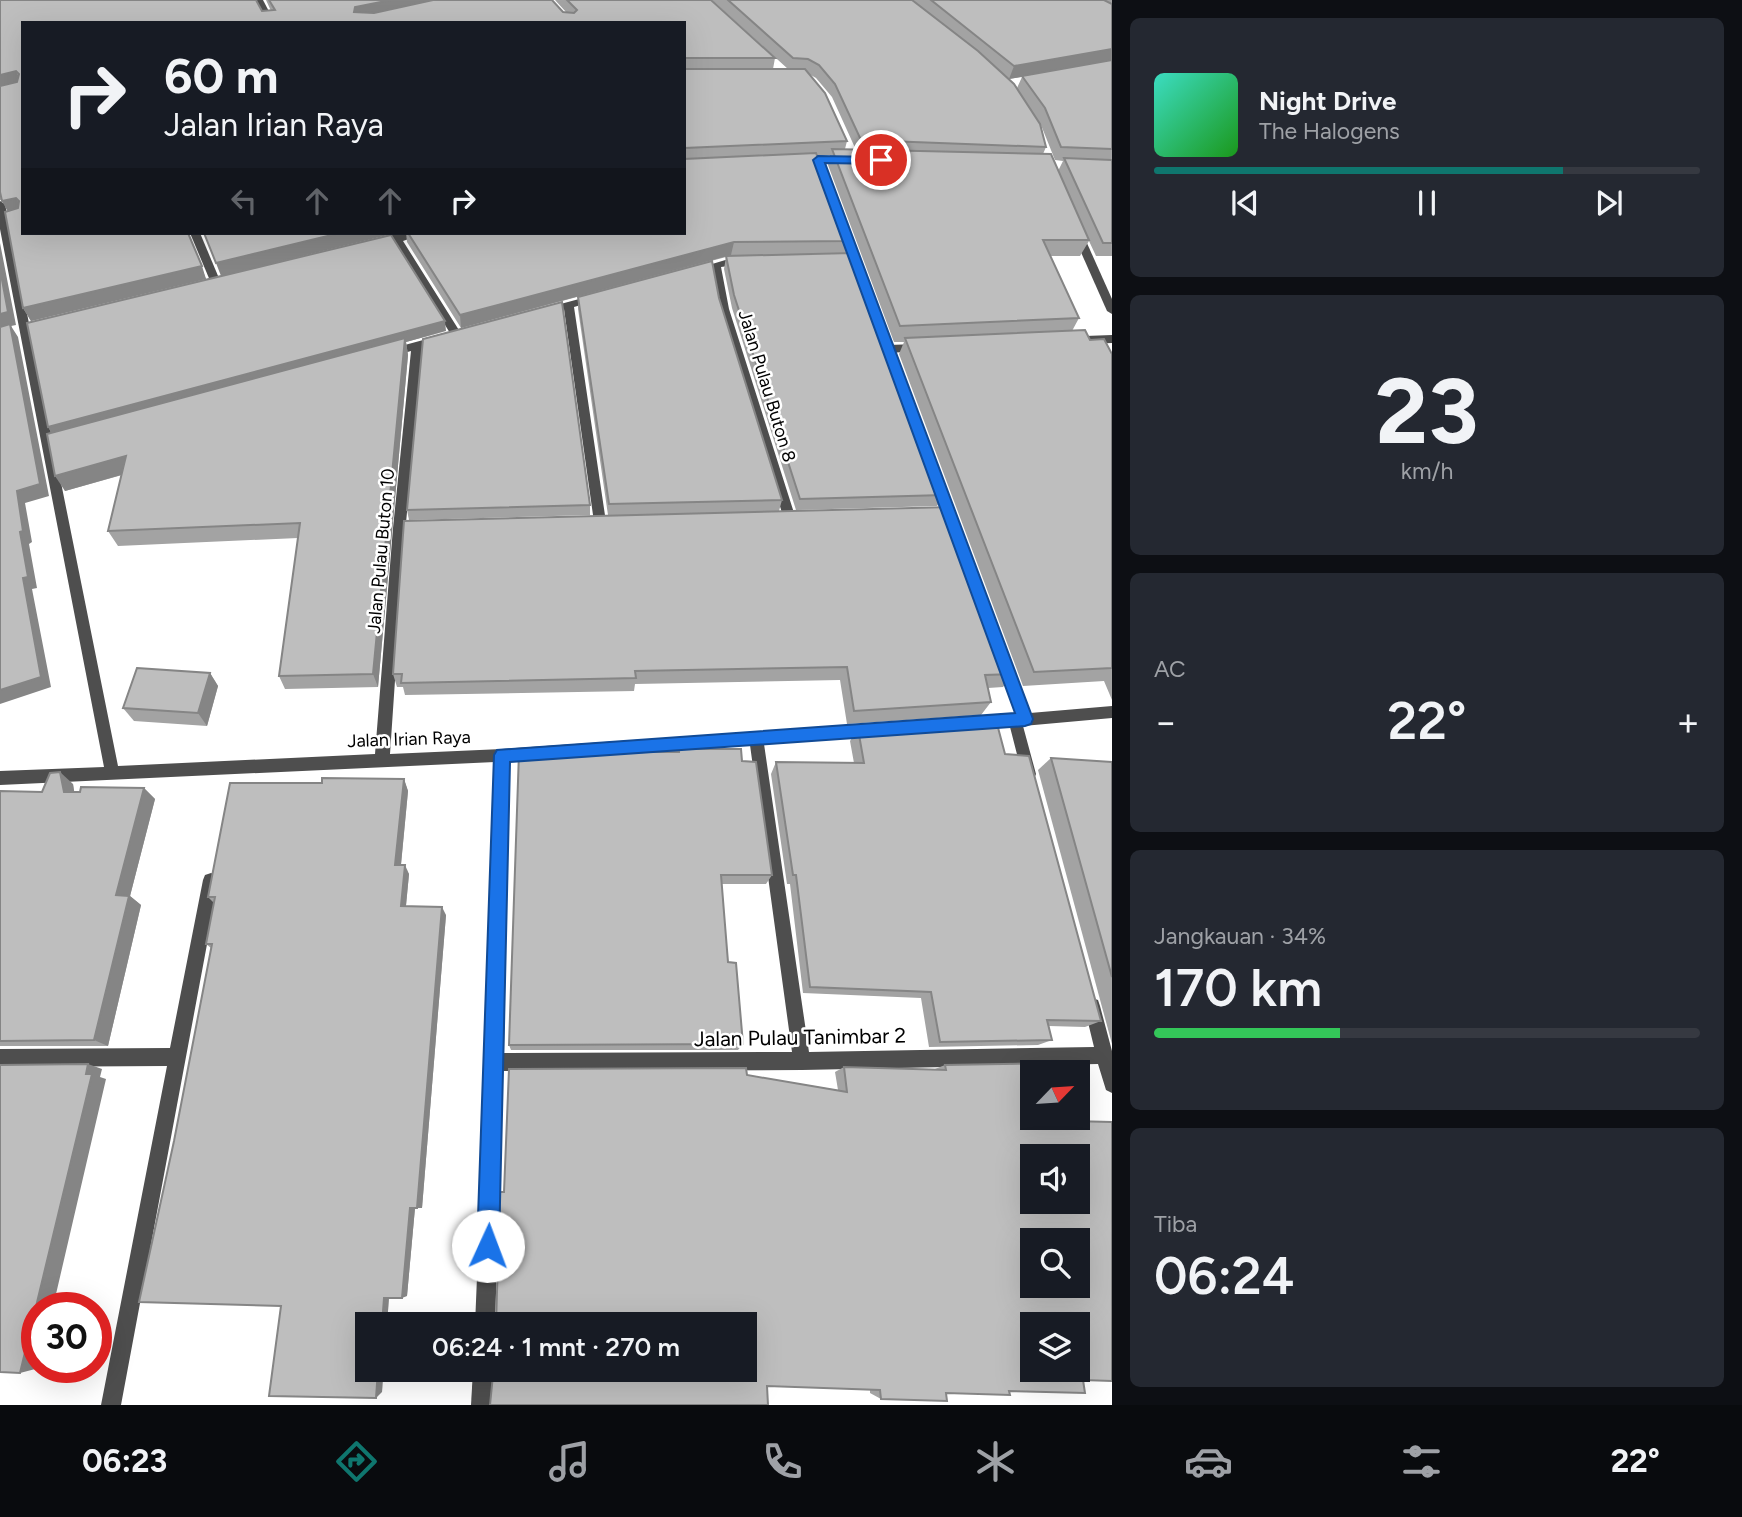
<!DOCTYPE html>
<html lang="id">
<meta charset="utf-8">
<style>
body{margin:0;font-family:Figtree,sans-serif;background:#242831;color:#f1f3f6;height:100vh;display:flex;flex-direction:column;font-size:26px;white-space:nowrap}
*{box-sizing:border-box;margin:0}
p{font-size:23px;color:#9ea1a6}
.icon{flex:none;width:38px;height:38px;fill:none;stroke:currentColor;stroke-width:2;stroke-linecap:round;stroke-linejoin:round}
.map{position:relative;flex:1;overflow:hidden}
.side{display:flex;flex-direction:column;gap:18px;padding:18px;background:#0d0f14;width:630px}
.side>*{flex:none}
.hud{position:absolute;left:21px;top:21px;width:665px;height:214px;border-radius:0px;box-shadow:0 7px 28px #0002;background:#171b24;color:#f1f3f6;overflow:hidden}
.needle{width:46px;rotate:65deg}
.controls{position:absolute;left:1020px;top:1060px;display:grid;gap:14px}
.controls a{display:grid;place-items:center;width:70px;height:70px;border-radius:0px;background:#171b24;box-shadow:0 7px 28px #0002;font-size:35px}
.speed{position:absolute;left:21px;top:1292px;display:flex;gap:14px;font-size:35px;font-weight:700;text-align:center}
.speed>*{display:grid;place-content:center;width:91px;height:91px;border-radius:50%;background:#171b24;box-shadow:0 7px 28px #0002;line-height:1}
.speed .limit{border:10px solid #d22;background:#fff;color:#111}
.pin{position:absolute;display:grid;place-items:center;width:60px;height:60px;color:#fff;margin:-30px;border:4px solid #fff;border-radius:50%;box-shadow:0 2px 7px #0007}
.me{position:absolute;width:77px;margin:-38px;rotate:2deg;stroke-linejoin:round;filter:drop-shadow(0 0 5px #0008)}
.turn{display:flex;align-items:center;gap:24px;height:147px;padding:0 28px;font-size:32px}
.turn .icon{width:91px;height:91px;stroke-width:2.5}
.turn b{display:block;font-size:49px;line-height:60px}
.lanes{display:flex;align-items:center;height:66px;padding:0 28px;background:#0003;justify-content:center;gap:35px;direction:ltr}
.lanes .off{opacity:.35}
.big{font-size:52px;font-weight:600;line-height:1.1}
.side .widget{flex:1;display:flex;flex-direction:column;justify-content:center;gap:10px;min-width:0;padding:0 24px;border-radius:10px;background:#242831}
.side .dial{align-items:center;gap:0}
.dial b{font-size:91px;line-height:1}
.song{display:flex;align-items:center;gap:21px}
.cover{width:84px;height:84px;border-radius:10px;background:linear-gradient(135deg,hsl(170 70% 55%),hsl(120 70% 35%))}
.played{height:7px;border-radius:4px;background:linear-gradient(90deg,#0f766e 75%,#363941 75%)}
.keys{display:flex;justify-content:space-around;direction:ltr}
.heat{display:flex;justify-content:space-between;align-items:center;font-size:38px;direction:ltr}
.charge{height:10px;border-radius:5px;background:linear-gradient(90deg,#34c759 34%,#363941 0)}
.trip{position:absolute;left:355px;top:1312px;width:402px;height:70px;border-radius:0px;background:#171b24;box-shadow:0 7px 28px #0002;font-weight:600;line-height:70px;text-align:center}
.dock{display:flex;height:112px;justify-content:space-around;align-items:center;background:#090b0e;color:#9ea1a6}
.dock .icon{width:49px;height:49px}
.dock .active{color:#0f766e}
.dock b{font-size:32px;color:#f1f3f6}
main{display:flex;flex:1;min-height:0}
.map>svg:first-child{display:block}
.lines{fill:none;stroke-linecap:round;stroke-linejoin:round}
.minor{fill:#4e4e4e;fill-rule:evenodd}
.wall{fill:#a3a3a3;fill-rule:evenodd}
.shaded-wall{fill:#858585}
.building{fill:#bebebe;stroke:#858585;stroke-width:2;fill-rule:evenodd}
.route{fill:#1a73e8;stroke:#114b97;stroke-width:2}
.labels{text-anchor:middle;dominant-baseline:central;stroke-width:5;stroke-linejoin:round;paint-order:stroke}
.street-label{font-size:18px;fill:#000;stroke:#fff}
.near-street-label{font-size:21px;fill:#000;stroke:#fff}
</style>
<main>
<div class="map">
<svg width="1112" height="1405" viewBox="0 0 1112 1405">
<rect width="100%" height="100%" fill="#fff"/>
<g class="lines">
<!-- minor -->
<g class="minor">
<path d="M 255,0 L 263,0 L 275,23 L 267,23 Z"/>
<path d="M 802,157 L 848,156 L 853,159 L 848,162 L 799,162 L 797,160 Z"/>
<path d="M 0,201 L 5,204 L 118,766 L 375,754 L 393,528 L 411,351 L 390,357 L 385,353 L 390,349 L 438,336 L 442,337 L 442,343 L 422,348 L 406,523 L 423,522 L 429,527 L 423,532 L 405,533 L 390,754 L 502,749 L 873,724 L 878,726 L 880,730 L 878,734 L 873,736 L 764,744 L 809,1052 L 1094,1047 L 1084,1006 L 1086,1000 L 1092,998 L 1098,1000 L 1100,1006 L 1112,1051 L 1112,1093 L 1106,1090 L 1098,1064 L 802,1070 L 503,1071 L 495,1325 L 475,1325 L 486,1062 L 495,762 L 0,785 L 0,771 L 104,767 L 0,229 ZM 750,745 L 792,1052 L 504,1053 L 509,761 Z"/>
<path d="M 839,223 L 847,225 L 863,268 L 862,270 L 858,271 L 853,268 L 837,225 Z"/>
<path d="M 1077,229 L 1082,232 L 1112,299 L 1112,314 L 1107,311 L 1072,232 Z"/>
<path d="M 190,233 L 200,233 L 221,283 L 220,285 L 216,286 L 211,283 Z"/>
<path d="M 390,233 L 398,233 L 400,235 L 426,233 L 403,241 L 462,335 L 461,338 L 453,338 L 395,243 L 374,246 L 374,242 L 391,238 Z"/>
<path d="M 732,258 L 743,258 L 748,261 L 743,264 L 721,267 L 729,309 L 795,516 L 789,521 L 783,516 L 719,309 L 712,270 L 694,274 L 689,271 Z"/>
<path d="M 594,295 L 599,298 L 598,300 L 574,307 L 606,522 L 600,527 L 594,522 L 564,309 L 546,314 L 541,311 L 542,309 Z"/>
<path d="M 1112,335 L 1112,343 L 1085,344 L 1080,340 L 1085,336 Z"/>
<path d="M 918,344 L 922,345 L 922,351 L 888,353 L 883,349 L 888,345 Z"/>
<path d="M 937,477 L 943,481 L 959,524 L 957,527 L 953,529 L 947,524 L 931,481 Z"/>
<path d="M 1004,655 L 1009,657 L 1011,661 L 1030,713 L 1112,706 L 1112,718 L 1023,726 L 1036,774 L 1034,779 L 1029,781 L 1024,779 L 1022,774 L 1010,727 L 977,730 L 972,728 L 970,724 L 972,720 L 977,718 L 1016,714 L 997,661 L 999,657 Z"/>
<path d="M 211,873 L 217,875 L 219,880 L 121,1405 L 101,1405 L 167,1066 L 0,1067 L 0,1049 L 170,1048 L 203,880 L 205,875 Z"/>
<path d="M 473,1370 L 493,1370 L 491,1405 L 471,1405 Z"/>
</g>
</g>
<!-- wall -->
<g class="wall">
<path d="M 0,0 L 262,11 L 271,11 L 266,0 L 552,0 L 563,12 L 566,12 L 555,0 L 711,0 L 775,58 L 773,69 L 788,69 L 712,0 L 1112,0 L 1112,256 L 1096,256 L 1089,241 L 1080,256 L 1050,256 L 1079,318 L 1072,331 L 1090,340 L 1112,354 L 1112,700 L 1104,681 L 1023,686 L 899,354 L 904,342 L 894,342 L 828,165 L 830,155 L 817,156 L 849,241 L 846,253 L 944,495 L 937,506 L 796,510 L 732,308 L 724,269 L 726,257 L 461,328 L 407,242 L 406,233 L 684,233 L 23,23 L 188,233 L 206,279 L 31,321 L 23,308 L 8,211 L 2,200 L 0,200 ZM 809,74 L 816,78 L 832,97 L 856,150 L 845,149 L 847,141 ZM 1022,77 L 1017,88 L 1009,79 ZM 1041,125 L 1055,160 L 1063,161 L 1058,171 L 1043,154 L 1046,147 Z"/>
<path d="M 578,297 L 719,298 L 782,500 L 779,511 L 1014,674 L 1003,687 L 988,688 L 991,702 L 981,715 L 847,724 L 840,680 L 635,684 L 634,691 L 405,695 L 403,687 L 397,687 L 393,674 L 608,515 L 578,309 Z"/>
<path d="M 446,331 L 406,342 L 408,355 L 378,687 L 285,689 L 279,676 L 298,538 L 118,546 L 108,531 L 122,475 L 65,491 L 52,433 L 48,427 Z"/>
<path d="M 590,505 L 590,515 L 409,520 L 407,510 Z"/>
<path d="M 210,673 L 218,686 L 207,726 L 134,721 L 123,708 Z"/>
<path d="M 858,729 L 1005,754 L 1101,1021 L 1085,1027 L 1049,1026 L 1052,1040 L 1038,1045 L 929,1047 L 921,998 L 803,993 L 790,884 L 787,884 L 771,774 L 776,762 L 854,763 L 850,741 Z"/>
<path d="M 679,749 L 742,761 L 772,875 L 766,884 L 722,884 L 728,962 L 743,1044 L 738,1050 L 511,1050 L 509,1045 L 608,754 L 678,752 Z"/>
<path d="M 1051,758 L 1112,762 L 1112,1044 L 1038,770 Z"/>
<path d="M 404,779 L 408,791 L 401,865 L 409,874 L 406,906 L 446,915 L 422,1208 L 415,1208 L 407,1296 L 389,1298 L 382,1392 L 281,1306 L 174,1141 L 211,948 L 206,944 L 214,903 L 208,897 L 322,783 Z"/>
<path d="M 73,784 L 74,792 L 144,788 L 155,799 L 130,896 L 141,905 L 108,1046 L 0,1046 L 0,792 L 42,792 Z"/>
<path d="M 945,1065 L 1072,1121 L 1083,1380 L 1009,1391 L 946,1393 L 881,1399 L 870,1393 L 870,1389 L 746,1370 L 504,1192 L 747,1075 L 838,1090 L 835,1072 L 844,1067 L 935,1069 Z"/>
</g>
<!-- shaded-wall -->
<g class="shaded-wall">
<path d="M 391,0 L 453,0 L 357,20 L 354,12 L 355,7 Z"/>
<path d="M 1112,49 L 1112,61 L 1009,79 L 1014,66 Z"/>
<path d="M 16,71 L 22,84 L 0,90 L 0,75 Z"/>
<path d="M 16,198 L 23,211 L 9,214 L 2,201 Z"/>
<path d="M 340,233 L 389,233 L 388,235 L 221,276 L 216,263 Z"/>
<path d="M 734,242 L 731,255 L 461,328 L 460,315 Z"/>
<path d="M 0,243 L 16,325 L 11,326 L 18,337 L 49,496 L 25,503 L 32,542 L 29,544 L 37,588 L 32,589 L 51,687 L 0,704 L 0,690 L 23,578 L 17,491 L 0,329 Z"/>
<path d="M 202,266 L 206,279 L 31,321 L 23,308 Z"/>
<path d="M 445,321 L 446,331 L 406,342 L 408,355 L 378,687 L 373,674 L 405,342 L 54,437 L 48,427 Z"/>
<path d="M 126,456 L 135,471 L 65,491 L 55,476 Z"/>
<path d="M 210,673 L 218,686 L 207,726 L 198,713 Z"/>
<path d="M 60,772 L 73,784 L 76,803 L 64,792 Z"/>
<path d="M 404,779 L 408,791 L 400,874 L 395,865 Z"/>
<path d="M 144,788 L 155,799 L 130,896 L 141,905 L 108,1046 L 94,1040 L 116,895 Z"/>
<path d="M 405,865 L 409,874 L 405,915 L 401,906 Z"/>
<path d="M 442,907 L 446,915 L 422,1208 L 417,1208 Z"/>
<path d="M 88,1064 L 102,1069 L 100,1077 L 106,1079 L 53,1307 L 37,1307 L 37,1367 L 39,1367 L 39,1368 L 20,1373 Z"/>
<path d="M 410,1208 L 415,1208 L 407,1296 L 402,1298 Z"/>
<path d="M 389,1295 L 387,1325 L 382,1325 L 384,1298 Z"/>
<path d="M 378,1370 L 383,1370 L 382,1392 L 376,1398 Z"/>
</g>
<!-- building -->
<g class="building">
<path d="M 0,0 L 256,0 L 262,11 L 275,10 L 269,0 L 391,0 L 355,7 L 354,12 L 374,13 L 433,0 L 552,0 L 563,12 L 574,13 L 577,10 L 567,0 L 711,0 L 775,58 L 685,58 L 684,59 L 684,23 L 23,23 L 23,233 L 188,233 L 202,266 L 23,308 L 5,212 L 18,208 L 19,201 L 16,198 L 2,201 L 0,192 L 0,86 L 17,82 L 19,74 L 16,71 L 0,75 Z"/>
<path d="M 728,0 L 912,0 L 978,51 L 1014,84 L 1040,124 L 1046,147 L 861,140 L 835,84 L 819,65 L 808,59 L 793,58 Z"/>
<path d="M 931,0 L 1104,0 L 1112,4 L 1112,49 L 1014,66 Z"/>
<path d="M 1112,60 L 1112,149 L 1061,147 L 1045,108 L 1022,76 Z"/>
<path d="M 684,69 L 805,69 L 825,93 L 847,141 L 685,148 L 684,156 Z"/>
<path d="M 832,149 L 1051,154 L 1089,240 L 1043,240 L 1079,318 L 900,326 Z"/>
<path d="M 816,153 L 849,241 L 734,242 L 460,315 L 408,233 L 684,233 L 684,159 Z"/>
<path d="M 1064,158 L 1112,160 L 1112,243 L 1103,243 Z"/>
<path d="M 204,233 L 340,233 L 216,263 Z"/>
<path d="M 391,235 L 445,321 L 48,427 L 27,323 Z"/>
<path d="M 853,253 L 944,495 L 800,499 L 734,295 L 726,256 Z"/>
<path d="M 712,261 L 719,298 L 782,500 L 609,504 L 578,297 Z"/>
<path d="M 0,269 L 8,312 L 0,314 Z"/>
<path d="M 562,302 L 590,505 L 407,510 L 423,339 Z"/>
<path d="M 10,324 L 40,484 L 17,491 L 23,531 L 20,532 L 28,577 L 23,578 L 41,677 L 0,690 L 0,327 Z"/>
<path d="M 1085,330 L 1090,340 L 1104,339 L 1112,354 L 1112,668 L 1034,672 L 905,338 Z"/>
<path d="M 405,338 L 373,674 L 279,676 L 300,523 L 108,531 L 126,456 L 55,476 L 47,434 Z"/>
<path d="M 951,507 L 1014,674 L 985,675 L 991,702 L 854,711 L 847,667 L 635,671 L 636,678 L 401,683 L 402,674 L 393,674 L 404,521 Z"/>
<path d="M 137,668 L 210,673 L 198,713 L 123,708 Z"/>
<path d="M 996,720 L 1005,754 L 1029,756 L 1101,1021 L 1047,1020 L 1052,1040 L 940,1042 L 931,992 L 810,987 L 796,875 L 793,875 L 776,762 L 864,763 L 858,729 Z"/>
<path d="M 679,749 L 741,749 L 742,761 L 756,762 L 772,875 L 721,875 L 728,962 L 736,963 L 743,1044 L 509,1045 L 519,752 L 608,754 L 608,752 L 679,752 Z"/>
<path d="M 1051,758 L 1112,762 L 1112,977 Z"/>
<path d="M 60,772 L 64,792 L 80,792 L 81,787 L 144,788 L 116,895 L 129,896 L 94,1040 L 0,1041 L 0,791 L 42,792 L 50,773 Z"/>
<path d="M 322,778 L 404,779 L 395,865 L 405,865 L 401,906 L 442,907 L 417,1208 L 410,1208 L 402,1298 L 384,1298 L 382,1325 L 368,1325 L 368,1370 L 378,1370 L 376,1398 L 269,1396 L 281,1306 L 139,1302 L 174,1141 L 212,944 L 206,944 L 215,897 L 208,897 L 230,783 L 322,783 Z"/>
<path d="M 1058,1063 L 1061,1073 L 1032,1073 L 1032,1118 L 1072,1118 L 1072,1121 L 1112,1122 L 1112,1381 L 1083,1380 L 1085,1393 L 1009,1391 L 1010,1395 L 946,1393 L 947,1401 L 881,1399 L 880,1390 L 767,1386 L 768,1405 L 490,1405 L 493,1375 L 491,1372 L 491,1370 L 746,1370 L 746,1325 L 496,1325 L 500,1192 L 504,1192 L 509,1069 L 746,1068 L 747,1075 L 847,1092 L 844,1067 L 946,1070 L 945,1065 ZM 1032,1157 L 1078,1157 L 1078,1202 L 1032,1202 ZM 1032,1241 L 1078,1241 L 1078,1286 L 1032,1286 ZM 1032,1325 L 1078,1325 L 1078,1370 L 1032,1370 Z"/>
<path d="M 88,1064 L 86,1074 L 92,1074 L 20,1373 L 0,1372 L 0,1065 Z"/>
</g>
<!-- route -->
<path class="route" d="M 818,156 L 881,157 L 886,160 L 881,164 L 825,163 L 1033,719 L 1031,724 L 1025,726 L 510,762 L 499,1246 L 495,1254 L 488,1257 L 480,1254 L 477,1246 L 494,755 L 497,750 L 1015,713 L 813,160 Z"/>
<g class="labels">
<!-- street labels -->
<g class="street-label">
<text transform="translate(767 386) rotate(73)">Jalan Pulau Buton 8</text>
<text transform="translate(381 551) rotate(-85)">Jalan Pulau Buton 10</text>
<text transform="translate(409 739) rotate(-2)">Jalan Irian Raya</text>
</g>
<!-- near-street labels -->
<g class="near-street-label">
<text transform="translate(800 1037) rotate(-1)">Jalan Pulau Tanimbar 2</text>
</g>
</g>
</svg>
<div class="controls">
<a><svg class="needle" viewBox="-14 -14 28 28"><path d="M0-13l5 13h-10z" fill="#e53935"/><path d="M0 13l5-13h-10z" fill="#9ea1a6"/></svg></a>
<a><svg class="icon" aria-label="sound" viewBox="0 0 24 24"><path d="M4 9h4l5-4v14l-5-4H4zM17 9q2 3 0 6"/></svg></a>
<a><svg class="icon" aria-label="search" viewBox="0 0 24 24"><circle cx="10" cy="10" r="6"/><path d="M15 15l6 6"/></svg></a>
<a><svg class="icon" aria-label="layers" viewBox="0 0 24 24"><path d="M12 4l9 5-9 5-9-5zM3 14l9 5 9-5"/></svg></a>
</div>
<div class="speed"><div class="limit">30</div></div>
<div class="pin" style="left:881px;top:160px;background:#d93025"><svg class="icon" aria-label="arrive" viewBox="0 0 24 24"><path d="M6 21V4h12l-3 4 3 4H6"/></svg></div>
<svg class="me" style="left:488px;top:1246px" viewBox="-20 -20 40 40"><circle r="19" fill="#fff"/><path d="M0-13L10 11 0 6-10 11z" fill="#1a73e8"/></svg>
<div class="trip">06:24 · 1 mnt · 270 m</div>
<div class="hud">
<div class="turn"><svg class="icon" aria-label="right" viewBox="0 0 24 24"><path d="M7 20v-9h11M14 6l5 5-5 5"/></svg><div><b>60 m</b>Jalan Irian Raya</div></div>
<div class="lanes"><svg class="icon off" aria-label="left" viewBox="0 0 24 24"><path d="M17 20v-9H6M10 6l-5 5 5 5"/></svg><svg class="icon off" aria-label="ahead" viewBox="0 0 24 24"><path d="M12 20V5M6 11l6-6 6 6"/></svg><svg class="icon off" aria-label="ahead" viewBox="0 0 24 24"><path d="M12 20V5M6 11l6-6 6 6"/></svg><svg class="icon" aria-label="right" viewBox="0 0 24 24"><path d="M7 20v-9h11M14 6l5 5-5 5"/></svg></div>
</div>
</div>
<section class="side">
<div class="widget">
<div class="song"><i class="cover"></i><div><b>Night Drive</b><p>The Halogens</p></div></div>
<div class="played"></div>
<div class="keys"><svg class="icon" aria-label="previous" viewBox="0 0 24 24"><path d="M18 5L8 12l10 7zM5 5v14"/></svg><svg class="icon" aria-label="pause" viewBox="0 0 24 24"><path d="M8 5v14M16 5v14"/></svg><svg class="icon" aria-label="next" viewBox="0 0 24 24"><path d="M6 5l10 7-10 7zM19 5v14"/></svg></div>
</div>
<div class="widget dial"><b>23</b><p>km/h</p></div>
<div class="widget"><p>AC</p>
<div class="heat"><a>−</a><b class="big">22°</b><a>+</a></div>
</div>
<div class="widget"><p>Jangkauan · 34%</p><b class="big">170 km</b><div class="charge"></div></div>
<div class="widget"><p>Tiba</p><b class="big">06:24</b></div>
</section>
</main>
<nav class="dock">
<b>06:23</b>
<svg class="icon active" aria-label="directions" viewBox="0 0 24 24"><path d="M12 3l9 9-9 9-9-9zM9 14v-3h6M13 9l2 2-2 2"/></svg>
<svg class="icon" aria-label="music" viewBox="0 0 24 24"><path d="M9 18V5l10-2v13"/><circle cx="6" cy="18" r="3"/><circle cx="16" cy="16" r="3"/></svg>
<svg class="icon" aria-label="phone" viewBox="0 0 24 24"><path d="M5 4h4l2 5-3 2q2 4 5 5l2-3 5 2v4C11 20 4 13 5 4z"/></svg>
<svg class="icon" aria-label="climate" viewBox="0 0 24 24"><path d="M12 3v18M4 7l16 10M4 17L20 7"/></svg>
<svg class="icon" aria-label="car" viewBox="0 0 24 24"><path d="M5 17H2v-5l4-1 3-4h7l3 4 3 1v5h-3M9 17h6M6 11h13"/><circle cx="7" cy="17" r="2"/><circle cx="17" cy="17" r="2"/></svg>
<svg class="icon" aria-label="filters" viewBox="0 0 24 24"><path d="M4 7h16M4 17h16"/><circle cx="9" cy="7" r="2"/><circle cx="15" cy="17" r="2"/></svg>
<b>22°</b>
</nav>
